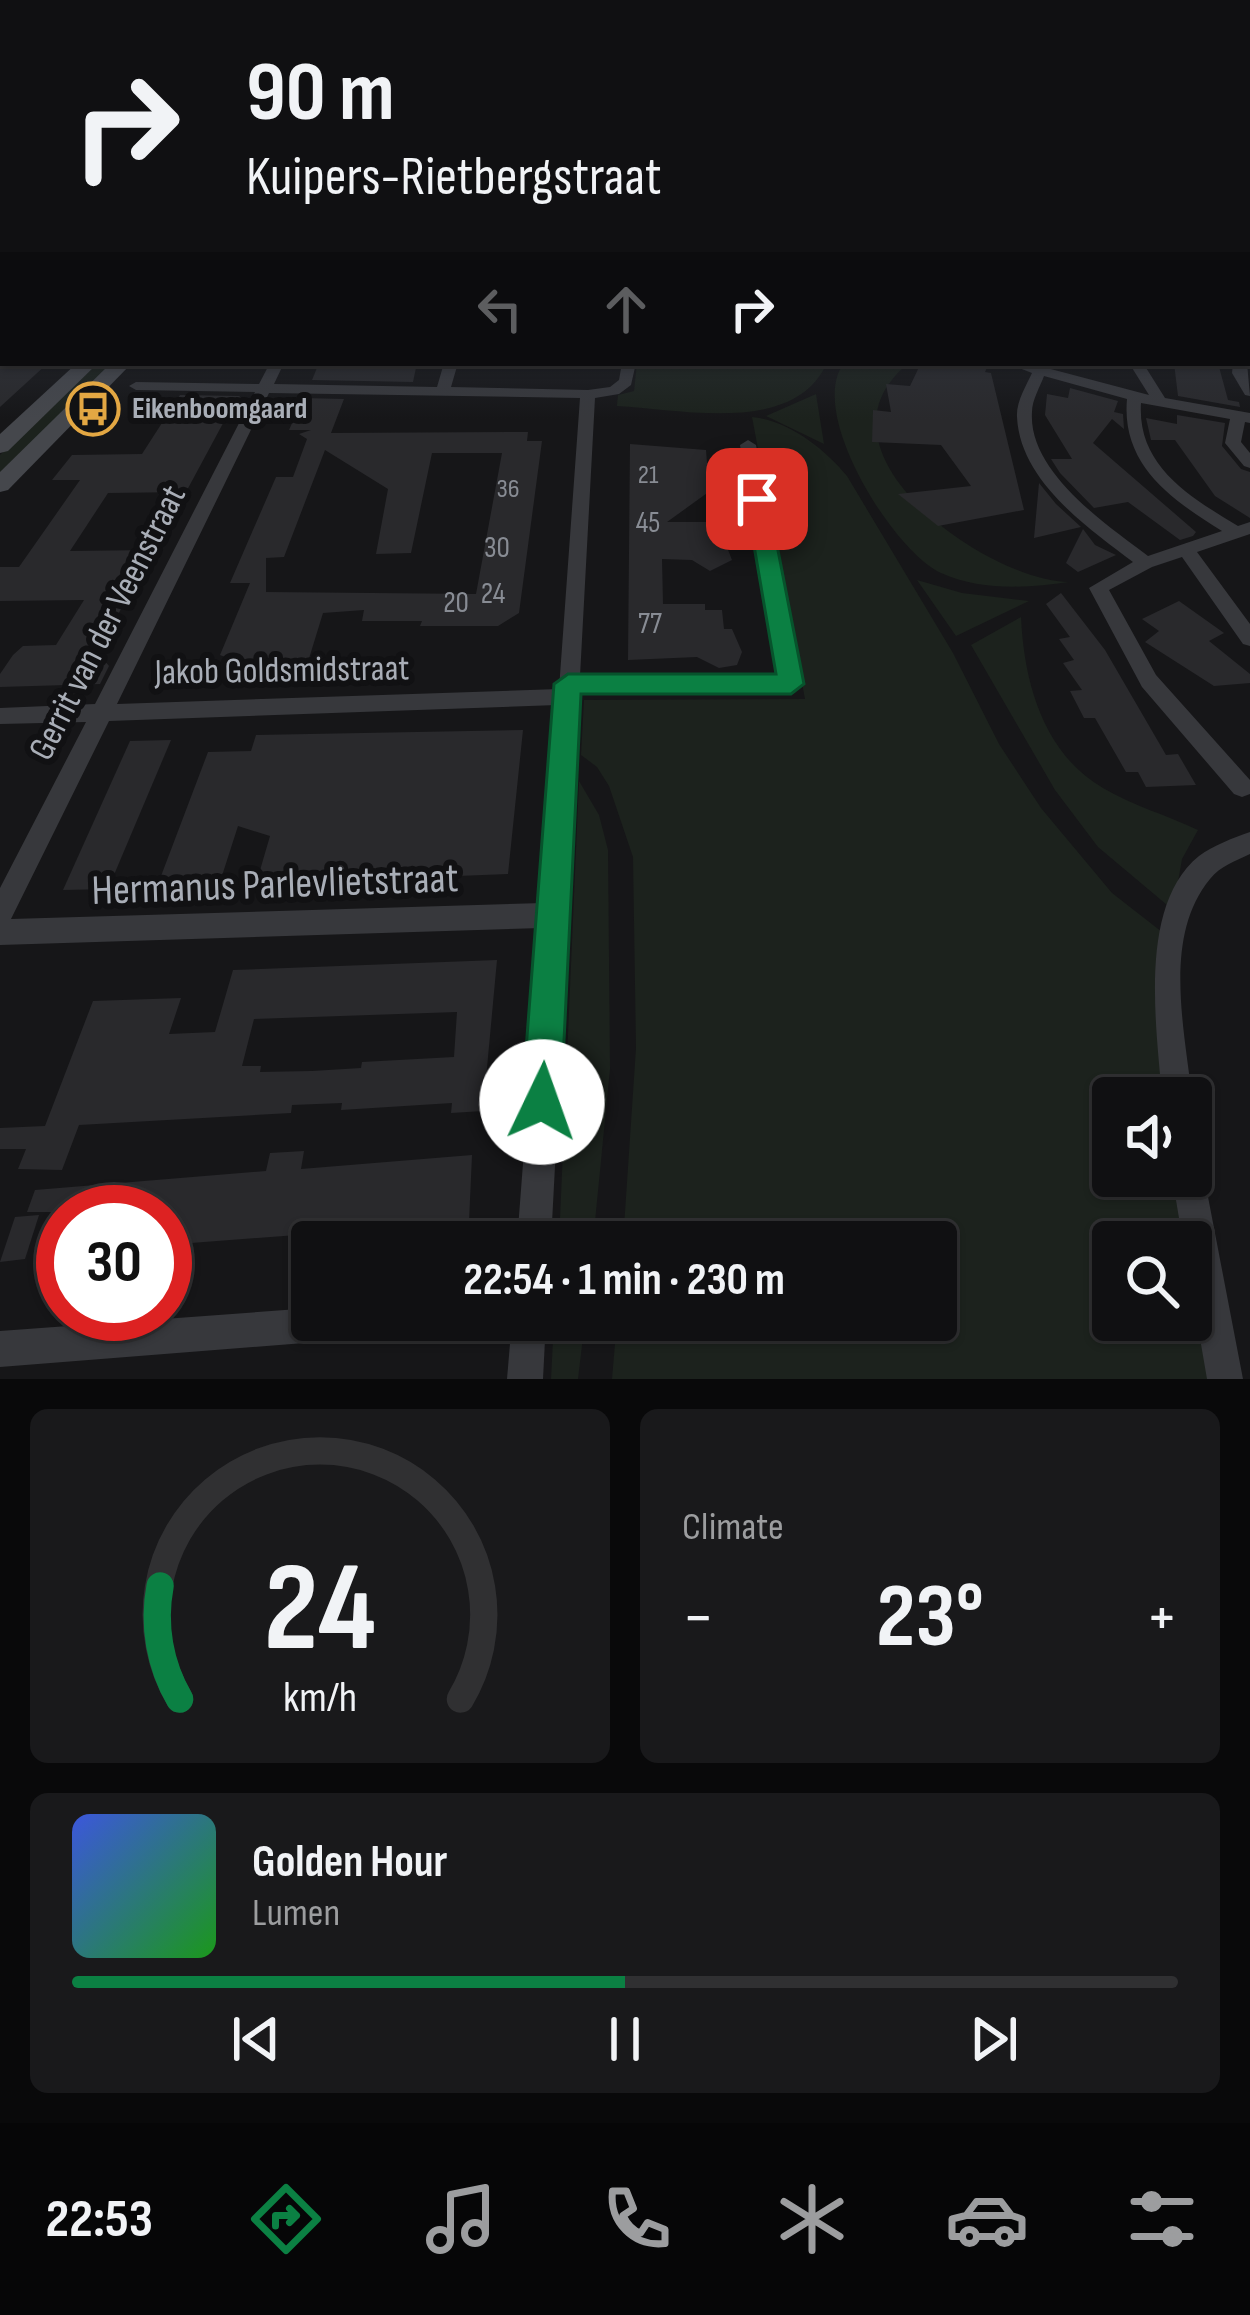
<!DOCTYPE html>
<meta charset="utf-8">
<style>
body{margin:0;font-family:"Sofia Sans Condensed",sans-serif;background:#19191b;color:#f1f3f6;height:100vh;display:flex;flex-direction:column;font-size:45px;white-space:nowrap}
*{box-sizing:border-box;margin:0}
p{font-size:39px;color:#9c9d9f}
.icon{flex:none;width:66px;height:66px;fill:none;stroke:currentColor;stroke-width:2;stroke-linecap:round;stroke-linejoin:round}
.map{position:relative;height:1379px;overflow:hidden}
.sheet{display:flex;flex-direction:column;gap:30px;padding:30px;background:#09090a;flex:1}
.sheet>*{flex:none}
.guide{position:absolute;left:0px;top:0px;width:1251px;height:366px;box-shadow:0 3px 9px #0004,0 0 0 3px #303032;background:#101012;color:#f1f3f6;overflow:hidden}
.buttons{position:absolute;left:1092px;top:1077px;display:grid;gap:24px}
.buttons a{display:grid;place-items:center;width:120px;height:120px;border-radius:12px;background:#101012;box-shadow:0 3px 9px #0004,0 0 0 3px #303032;font-size:60px}
.speed{position:absolute;left:36px;top:1185px;display:flex;gap:24px;font-size:60px;font-weight:700;text-align:center}
.speed>*{display:grid;place-content:center;width:156px;height:156px;border-radius:50%;background:#101012;box-shadow:0 3px 9px #0004,0 0 0 3px #303032;line-height:1}
.speed .limit{border:18px solid #d22;background:#fff;color:#111}
.pin{position:absolute;display:grid;place-items:center;width:102px;height:102px;color:#fff;margin:-51px;border-radius:24px;box-shadow:0 6px 18px #0006}
.me{position:absolute;width:132px;margin:-66px;rotate:3deg;stroke-linejoin:round;filter:drop-shadow(0 0 9px #0008)}
.turn{display:flex;align-items:center;gap:42px;height:252px;padding:0 48px;font-size:54px}
.turn .icon{width:156px;height:156px;stroke-width:2.5}
.turn b{display:block;font-size:84px;line-height:102px}
.lanes{display:flex;align-items:center;height:114px;padding:0 48px;background:#0003;justify-content:center;gap:60px;direction:ltr}
.lanes .off{opacity:.35}
.big{font-size:90px;font-weight:700;line-height:1.1}
.sheet .tile{flex:1;display:flex;flex-direction:column;justify-content:center;gap:18px;min-width:0;padding:0 42px;border-radius:18px;background:#19191b}
.sheet .dial{align-items:center;gap:0}
.dial svg{height:312px;overflow:visible;fill:none;stroke:#303032;stroke-width:7;stroke-linecap:round;text-anchor:middle}
.dial text{fill:#f1f3f6;stroke:none}
.song{display:flex;align-items:center;gap:36px}
.cover{width:144px;height:144px;border-radius:18px;background:linear-gradient(135deg,hsl(230 70% 55%),hsl(120 70% 35%))}
.played{height:12px;border-radius:6px;background:linear-gradient(90deg,#0b8043 50%,#303032 50%)}
.keys{display:flex;justify-content:space-around;direction:ltr}
.heat{display:flex;justify-content:space-between;align-items:center;font-size:66px;direction:ltr}
.sheet .tiles{flex:1;display:grid;gap:30px;grid-template-columns:1fr 1fr}
.tile:last-child{grid-column:span 2}
.trip{position:absolute;left:291px;top:1221px;width:666px;height:120px;border-radius:12px;background:#101012;box-shadow:0 3px 9px #0004,0 0 0 3px #303032;font-weight:700;line-height:120px;text-align:center}
.dock{display:flex;height:192px;justify-content:space-around;align-items:center;background:#060607;color:#9c9d9f}
.dock .icon{width:84px;height:84px}
.dock .selected{color:#0b8043}
.dock b{font-size:54px;color:#f1f3f6}
.map>svg:first-child{display:block}
.green{fill:#1c221d;fill-rule:evenodd}
.building{fill:#29292c;fill-rule:evenodd}
.lines{fill:none;stroke-linecap:round;stroke-linejoin:round}
.minor{fill:#37383c;fill-rule:evenodd}
.tertiary{fill:#37383c;fill-rule:evenodd}
.secondary{fill:#45474c;fill-rule:evenodd}
.route{fill:#0b8043;stroke:#07532c;stroke-width:3}
.labels{text-anchor:middle;dominant-baseline:central;stroke-width:12;stroke-linejoin:round;paint-order:stroke}
.far-number-label{font-size:27px;fill:#888c94}
.far-poi-label{font-size:30px;font-weight:bold;fill:#a9aeb7;stroke:#111113;text-anchor:start}
.number-label{font-size:30px;fill:#888c94}
.street-label{font-size:36px;fill:#a9aeb7;stroke:#111113}
.near-street-label{font-size:42px;fill:#a9aeb7;stroke:#111113}
</style>
<div class="map">
<svg width="1250" height="1379" viewBox="0 0 1250 1379">
<rect width="100%" height="100%" fill="#161618"/>
<!-- green -->
<g class="green">
<path d="M 94,363 L 115,363 L 0,474 L 0,455 Z"/>
<path d="M 637,363 L 827,363 C 794,436 681,409 617,406 L 618,395 L 634,391 Z"/>
<path d="M 844,363 L 909,363 C 802,448 983,580 1069,582 C 1027,588 981,591 941,573 C 893,551 806,412 844,363 Z"/>
<path d="M 816,394 L 824,444 L 766,416 Z"/>
<path d="M 752,417 C 788,420 825,449 847,476 L 953,653 L 999,744 L 1041,808 L 1112,893 L 1171,939 L 1189,1098 L 1113,1098 L 1113,1176 L 1191,1176 L 1191,1112 L 1234,1379 L 612,1379 L 617,1320 L 936,1320 L 936,1242 L 623,1242 L 636,1048 L 633,857 L 609,786 L 597,767 L 581,755 L 584,700 L 805,699 ZM 1113,1242 L 1191,1242 L 1191,1320 L 1113,1320 Z"/>
<path d="M 917,580 L 962,593 L 1029,601 L 956,636 Z"/>
<path d="M 1021,617 C 1024,682 1043,753 1103,788 C 1133,806 1167,815 1198,830 L 1182,859 L 1173,910 L 1098,847 L 1055,790 L 971,645 Z"/>
<path d="M 579,781 L 599,815 L 608,850 L 610,1069 L 593,1242 L 559,1242 Z"/>
<path d="M 554,1320 L 585,1320 L 578,1379 L 551,1379 Z"/>
</g>
<!-- building -->
<g class="building">
<path d="M 0,363 L 48,363 L 0,407 Z"/>
<path d="M 319,363 L 417,363 L 413,382 L 312,380 Z"/>
<path d="M 921,363 L 989,363 L 985,372 L 991,373 L 1024,510 L 938,526 L 898,494 L 971,486 L 941,445 L 872,442 L 873,410 L 891,412 L 886,384 L 910,386 Z"/>
<path d="M 1174,363 L 1218,363 L 1228,400 L 1239,402 L 1240,407 L 1178,396 Z"/>
<path d="M 1070,388 L 1118,401 L 1114,412 L 1123,414 L 1124,429 L 1112,419 L 1093,443 L 1196,532 L 1193,536 L 1180,540 L 1128,502 L 1094,508 L 1060,473 L 1051,459 L 1072,459 L 1045,415 L 1047,394 L 1068,398 Z"/>
<path d="M 180,395 L 239,396 L 245,401 L 239,414 L 228,414 L 186,492 L 108,493 L 70,551 L 154,550 L 97,652 L 109,666 L 100,684 L 0,687 L 0,674 L 13,655 L 23,646 L 56,645 L 84,600 L 0,601 L 0,567 L 19,567 L 80,480 L 52,480 L 72,455 L 142,454 Z"/>
<path d="M 303,398 L 344,399 L 331,433 L 528,432 L 527,441 L 542,441 L 519,613 L 498,626 L 420,626 L 422,621 L 362,621 L 364,610 L 323,613 L 307,665 L 247,666 L 220,655 L 250,583 L 230,583 L 276,477 L 293,477 L 307,439 L 299,434 L 311,430 L 289,430 ZM 325,450 L 388,489 L 376,554 L 411,553 L 432,453 L 502,453 L 476,594 L 266,592 L 266,558 L 284,557 Z"/>
<path d="M 1177,415 L 1225,423 L 1222,446 L 1241,469 L 1250,472 L 1250,518 L 1215,496 L 1175,440 L 1151,440 L 1146,418 L 1177,424 Z"/>
<path d="M 630,444 L 706,450 L 707,463 L 714,463 L 720,473 L 721,483 L 667,522 L 713,522 L 715,537 L 723,537 L 732,560 L 710,571 L 692,560 L 662,559 L 663,604 L 705,604 L 705,610 L 722,610 L 724,629 L 732,629 L 742,652 L 737,665 L 719,668 L 697,657 L 628,660 Z"/>
<path d="M 1039,483 L 1056,504 L 1081,527 L 1034,538 Z"/>
<path d="M 1083,529 L 1095,545 L 1116,555 L 1078,572 L 1066,563 Z"/>
<path d="M 1061,593 L 1105,650 L 1166,755 L 1178,754 L 1196,785 L 1146,787 L 1138,772 L 1126,772 L 1095,718 L 1084,718 L 1070,691 L 1082,690 L 1063,663 L 1074,660 L 1059,639 L 1070,637 L 1046,604 Z"/>
<path d="M 1179,601 L 1224,633 L 1209,641 L 1250,674 L 1250,683 L 1214,686 L 1145,642 L 1159,631 L 1142,619 Z"/>
<path d="M 523,730 L 508,874 L 256,884 L 270,836 L 238,826 L 220,882 L 158,884 L 208,752 L 251,751 L 256,735 Z"/>
<path d="M 171,740 L 108,889 L 63,890 L 130,741 Z"/>
<path d="M 497,960 L 483,1111 L 451,1113 L 452,1103 L 341,1110 L 342,1103 L 292,1105 L 291,1113 L 79,1125 L 62,1170 L 18,1169 L 26,1149 L 0,1149 L 0,1128 L 45,1126 L 93,1001 L 181,998 L 169,1034 L 215,1032 L 233,970 ZM 457,1012 L 454,1057 L 362,1062 L 361,1068 L 312,1071 L 260,1072 L 261,1066 L 242,1066 L 254,1019 Z"/>
<path d="M 304,1151 L 301,1169 L 472,1155 L 469,1222 L 165,1245 L 165,1212 L 27,1212 L 35,1190 L 266,1171 L 270,1153 Z"/>
<path d="M 39,1215 L 25,1259 L 0,1262 L 15,1217 Z"/>
</g>
<g class="lines">
<!-- minor -->
<g class="minor">
<rect x="0" y="233" width="3" height="6"/>
<path d="M 270,363 L 284,363 L 274,384 L 437,387 L 444,363 L 458,363 L 451,387 L 588,390 L 610,387 L 619,380 L 622,363 L 636,363 L 631,385 L 619,394 L 595,398 L 580,676 L 779,676 L 740,445 L 748,440 L 756,445 L 801,684 L 798,690 L 580,692 L 551,1242 L 517,1242 L 541,928 L 0,945 L 0,888 L 86,722 L 0,724 L 0,708 L 95,704 L 255,392 L 136,390 L 129,386 L 136,382 L 259,384 ZM 269,393 L 580,398 L 559,689 L 117,704 ZM 557,705 L 543,903 L 11,919 L 109,721 Z"/>
<path d="M 1006,363 L 1028,363 L 1149,395 L 1129,363 L 1143,363 L 1165,398 L 1250,413 L 1250,423 L 1245,422 L 1241,442 L 1250,453 L 1250,468 L 1244,466 L 1225,443 L 1230,419 L 1141,403 C 1137,466 1190,497 1238,526 L 1250,522 L 1250,534 L 1197,552 L 1250,624 L 1250,646 L 1243,644 L 1182,557 L 1152,567 L 1109,590 L 1156,675 L 1250,780 L 1250,794 L 1242,797 L 1234,794 L 1142,687 L 1089,588 L 1133,562 C 1088,528 1020,481 1017,417 C 1016,402 1026,386 1032,373 ZM 1044,376 L 1127,399 C 1121,465 1172,500 1222,531 L 1148,556 C 1107,525 1028,472 1032,412 C 1032,400 1040,387 1044,376 Z"/>
<path d="M 1233,363 L 1247,363 L 1250,396 L 1245,395 L 1232,373 Z"/>
<path d="M 1250,832 L 1250,854 C 1236,861 1220,866 1210,879 C 1162,937 1185,1030 1192,1098 L 1162,1098 C 1157,1029 1137,906 1199,856 C 1214,845 1233,838 1250,832 Z"/>
<path d="M 1191,1161 L 1199,1165 L 1204,1176 L 1243,1379 L 1207,1379 L 1191,1286 L 1191,1242 L 1183,1242 L 1172,1176 L 1191,1176 Z"/>
<path d="M 312,1308 L 312,1320 L 397,1320 L 392,1332 L 380,1337 L 0,1367 L 0,1331 Z"/>
<path d="M 512,1320 L 546,1320 L 543,1379 L 507,1379 Z"/>
</g>
<!-- tertiary -->
<path class="tertiary" d="M 1248,311 L 1250,312 L 1250,322 L 1248,321 Z"/>
<!-- secondary -->
<g class="secondary">
<path d="M 77,363 L 98,363 L 8,451 L 0,453 L 0,434 Z"/>
<path d="M 111,363 L 132,363 L 8,490 L 0,492 L 0,472 Z"/>
</g>
</g>
<!-- sky -->
<linearGradient id="sky" x2="0" y2="1"><stop stop-color="#0c0c0d"/><stop offset="0.54" stop-color="#363c48"/><stop offset="1" stop-color="#363c48" stop-opacity="0"/></linearGradient>
<rect width="1250" height="419" fill="url(#sky)"/>
<!-- route -->
<path class="route" d="M 757,492 L 768,499 L 804,684 L 791,694 L 581,694 L 561,1102 L 555,1116 L 542,1121 L 528,1116 L 522,1102 L 554,684 L 568,674 L 776,674 L 746,499 Z"/>
<!-- icons -->
<defs>
<g id="bus-ring" transform="scale(2.7)"><circle r="9.5" fill="#111113" stroke="#e3a743" stroke-width="1.5"/><path d="M-5-6H5V4H4V6H2V4H-2V6H-4V4H-5ZM-3.5-4V0h7V-4ZM-3.5 1.2v1.5H-2V1.2ZM2 1.2v1.5H3.5V1.2Z" fill="#e3a743"/></g>
</defs>
<g fill-rule="evenodd">
<use href="#bus-ring" x="93" y="409"/>
</g>
<g class="labels">
<!-- far-number labels -->
<g class="far-number-label">
<text x="648" y="475">21</text>
<text x="508" y="489">36</text>
</g>
<!-- far-poi labels -->
<g class="far-poi-label">
<text x="132" y="409">Eikenboomgaard</text>
</g>
<!-- number labels -->
<g class="number-label">
<text x="648" y="523">45</text>
<text x="497" y="548">30</text>
<text x="493" y="594">24</text>
<text x="456" y="603">20</text>
<text x="650" y="624">77</text>
</g>
<!-- street labels -->
<g class="street-label">
<text transform="translate(108 623) rotate(-63)">Gerrit van der Veenstraat</text>
<text transform="translate(282 671) rotate(-1)">Jakob Goldsmidstraat</text>
</g>
<!-- near-street labels -->
<g class="near-street-label">
<text transform="translate(275 885) rotate(-2)">Hermanus Parlevlietstraat</text>
</g>
</g>
</svg>
<div class="buttons">
<a><svg class="icon" aria-label="sound" viewBox="0 0 24 24"><path d="M4 9h4l5-4v14l-5-4H4zM17 9q2 3 0 6"/></svg></a>
<a><svg class="icon" aria-label="search" viewBox="0 0 24 24"><circle cx="10" cy="10" r="6"/><path d="M15 15l6 6"/></svg></a>
</div>
<div class="speed"><div class="limit">30</div></div>
<div class="pin" style="left:757px;top:499px;background:#d93025"><svg class="icon" aria-label="arrive" viewBox="0 0 24 24"><path d="M6 21V4h12l-3 4 3 4H6"/></svg></div>
<svg class="me" style="left:542px;top:1102px" viewBox="-20 -20 40 40"><circle r="19" fill="#fff"/><path d="M0-13L10 11 0 6-10 11z" fill="#0b8043"/></svg>
<div class="trip">22:54 · 1 min · 230 m</div>
<div class="guide">
<div class="turn"><svg class="icon" aria-label="right" viewBox="0 0 24 24"><path d="M7 20v-9h11M14 6l5 5-5 5"/></svg><div><b>90 m</b>Kuipers-Rietbergstraat</div></div>
<div class="lanes"><svg class="icon off" aria-label="left" viewBox="0 0 24 24"><path d="M17 20v-9H6M10 6l-5 5 5 5"/></svg><svg class="icon off" aria-label="ahead" viewBox="0 0 24 24"><path d="M12 20V5M6 11l6-6 6 6"/></svg><svg class="icon" aria-label="right" viewBox="0 0 24 24"><path d="M7 20v-9h11M14 6l5 5-5 5"/></svg></div>
</div>
</div>
<section class="sheet">
<div class="tiles">
<div class="tile dial"><svg viewBox="0 0 100 80">
<path d="M14 69A42 42 0 1 1 86 69"/>
<path d="M14 69A42 42 0 0 1 9 40" stroke="#0b8043"/>
<text x="50" y="56" font-size="32" font-weight="700">24</text>
<text x="50" y="72" font-size="11">km/h</text>
</svg></div>
<div class="tile"><p>Climate</p>
<div class="heat"><a>−</a><b class="big">23°</b><a>+</a></div>
</div>
<div class="tile">
<div class="song"><i class="cover"></i><div><b>Golden Hour</b><p>Lumen</p></div></div>
<div class="played"></div>
<div class="keys"><svg class="icon" aria-label="previous" viewBox="0 0 24 24"><path d="M18 5L8 12l10 7zM5 5v14"/></svg><svg class="icon" aria-label="pause" viewBox="0 0 24 24"><path d="M8 5v14M16 5v14"/></svg><svg class="icon" aria-label="next" viewBox="0 0 24 24"><path d="M6 5l10 7-10 7zM19 5v14"/></svg></div>
</div>
</div>
</section>
<nav class="dock">
<b>22:53</b>
<svg class="icon selected" aria-label="directions" viewBox="0 0 24 24"><path d="M12 3l9 9-9 9-9-9zM9 14v-3h6M13 9l2 2-2 2"/></svg>
<svg class="icon" aria-label="music" viewBox="0 0 24 24"><path d="M9 18V5l10-2v13"/><circle cx="6" cy="18" r="3"/><circle cx="16" cy="16" r="3"/></svg>
<svg class="icon" aria-label="phone" viewBox="0 0 24 24"><path d="M5 4h4l2 5-3 2q2 4 5 5l2-3 5 2v4C11 20 4 13 5 4z"/></svg>
<svg class="icon" aria-label="climate" viewBox="0 0 24 24"><path d="M12 3v18M4 7l16 10M4 17L20 7"/></svg>
<svg class="icon" aria-label="car" viewBox="0 0 24 24"><path d="M5 17H2v-5l4-1 3-4h7l3 4 3 1v5h-3M9 17h6M6 11h13"/><circle cx="7" cy="17" r="2"/><circle cx="17" cy="17" r="2"/></svg>
<svg class="icon" aria-label="filters" viewBox="0 0 24 24"><path d="M4 7h16M4 17h16"/><circle cx="9" cy="7" r="2"/><circle cx="15" cy="17" r="2"/></svg>
</nav>
